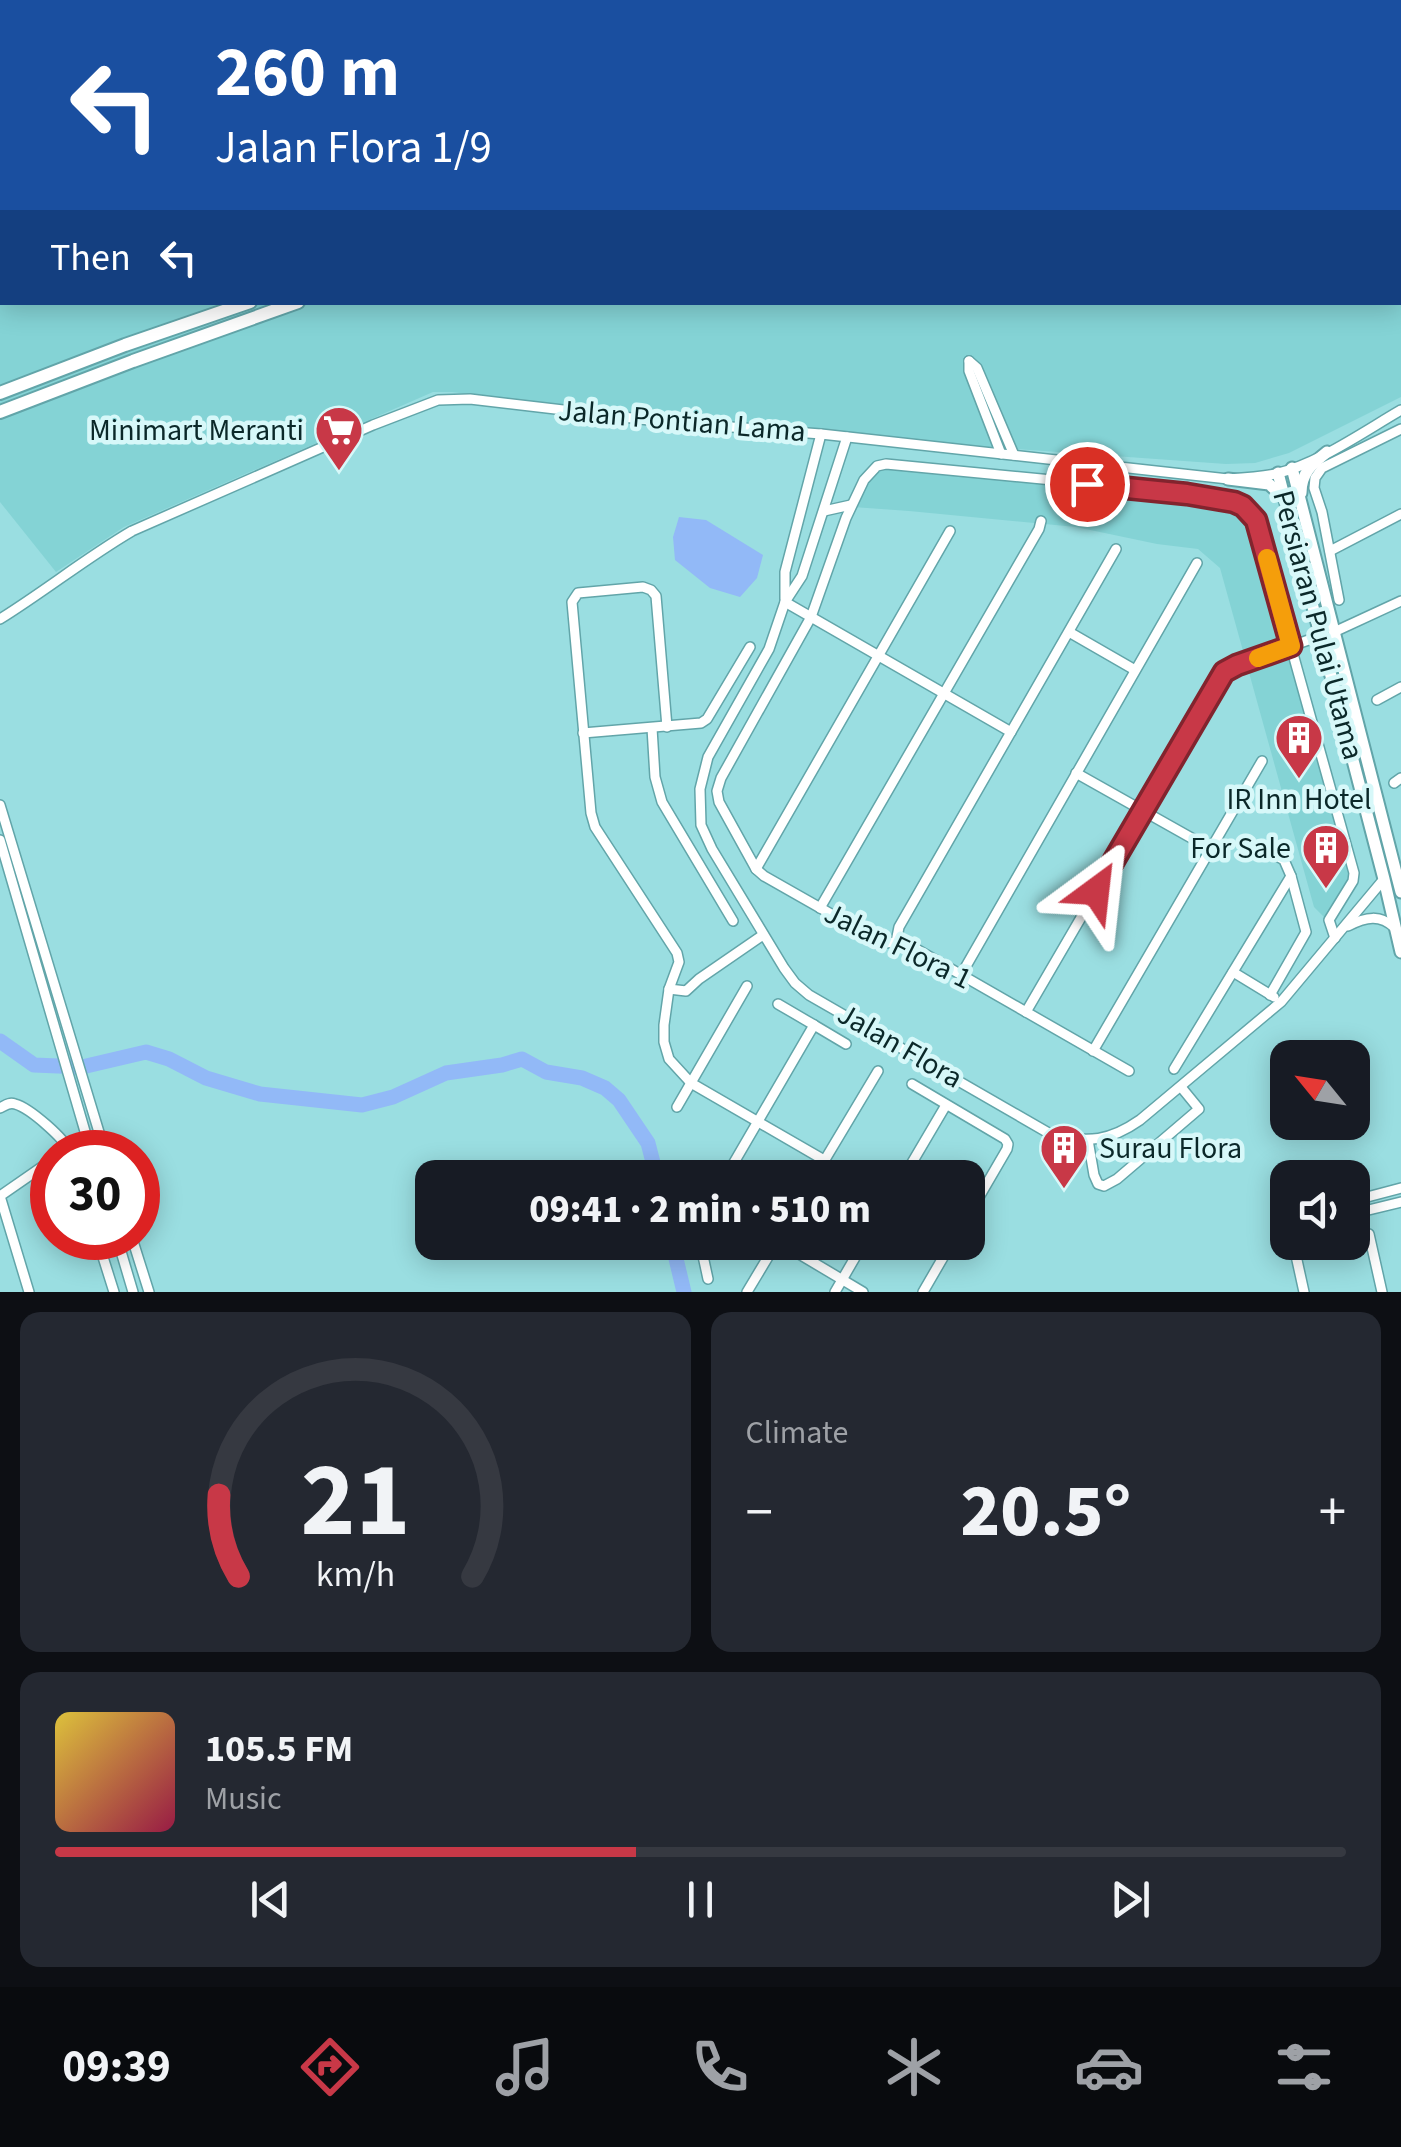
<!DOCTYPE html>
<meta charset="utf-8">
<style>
body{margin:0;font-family:"Source Sans 3",sans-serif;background:#242831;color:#f1f3f6;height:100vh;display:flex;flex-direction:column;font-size:38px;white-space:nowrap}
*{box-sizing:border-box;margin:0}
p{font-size:32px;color:#9ea1a6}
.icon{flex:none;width:55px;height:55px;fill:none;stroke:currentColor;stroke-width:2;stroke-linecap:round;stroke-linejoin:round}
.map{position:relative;height:1292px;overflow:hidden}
.sheet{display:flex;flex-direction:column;gap:20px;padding:20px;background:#0d0f14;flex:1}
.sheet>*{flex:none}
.top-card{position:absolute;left:0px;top:0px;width:1402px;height:305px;box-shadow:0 5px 25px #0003;background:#1a4fa0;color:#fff;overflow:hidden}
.needle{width:65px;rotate:300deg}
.tools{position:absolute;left:1270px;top:1040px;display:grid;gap:20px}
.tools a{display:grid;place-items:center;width:100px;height:100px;border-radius:20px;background:#171b24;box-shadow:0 5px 25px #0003;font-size:50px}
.speed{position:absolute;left:30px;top:1130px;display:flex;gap:20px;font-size:50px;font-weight:700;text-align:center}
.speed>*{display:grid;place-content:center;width:130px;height:130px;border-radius:50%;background:#171b24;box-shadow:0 5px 25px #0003;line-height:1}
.speed .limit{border:15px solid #d22;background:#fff;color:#111}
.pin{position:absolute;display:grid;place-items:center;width:85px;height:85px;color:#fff;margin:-42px;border:5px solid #fff;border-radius:50%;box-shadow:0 2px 10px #0007}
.me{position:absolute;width:110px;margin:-55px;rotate:30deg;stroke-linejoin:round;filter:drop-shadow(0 0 8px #0008)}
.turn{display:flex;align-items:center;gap:35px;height:210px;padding:0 50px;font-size:45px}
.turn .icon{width:130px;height:130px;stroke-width:2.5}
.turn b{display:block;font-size:70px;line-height:85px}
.then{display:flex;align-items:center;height:95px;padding:0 50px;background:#0003;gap:20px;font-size:38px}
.big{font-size:75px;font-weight:800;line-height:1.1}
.sheet .widget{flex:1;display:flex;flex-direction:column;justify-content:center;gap:15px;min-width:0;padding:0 35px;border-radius:20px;background:#242831}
.sheet .dial{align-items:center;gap:0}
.dial svg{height:260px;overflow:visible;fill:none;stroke:#363941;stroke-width:7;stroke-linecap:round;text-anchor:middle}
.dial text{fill:#f1f3f6;stroke:none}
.song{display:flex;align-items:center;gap:30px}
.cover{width:120px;height:120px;border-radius:15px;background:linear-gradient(135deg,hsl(50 70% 55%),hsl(340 70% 35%))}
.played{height:10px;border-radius:5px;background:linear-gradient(90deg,#c83847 45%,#363941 45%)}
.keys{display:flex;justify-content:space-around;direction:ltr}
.heat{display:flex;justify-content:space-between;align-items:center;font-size:55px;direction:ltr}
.sheet .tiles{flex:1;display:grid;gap:20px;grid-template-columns:1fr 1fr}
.widget:last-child{grid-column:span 2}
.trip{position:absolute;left:415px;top:1160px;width:570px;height:100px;border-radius:20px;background:#171b24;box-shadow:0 5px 25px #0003;font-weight:800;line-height:100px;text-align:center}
.dock{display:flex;height:160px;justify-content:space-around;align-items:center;background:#090b0e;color:#9ea1a6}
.dock .icon{width:70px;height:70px}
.dock .active{color:#c83847}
.dock b{font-size:45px;color:#f1f3f6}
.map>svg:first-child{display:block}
.built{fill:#84d3d5;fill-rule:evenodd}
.water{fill:#92b9f7}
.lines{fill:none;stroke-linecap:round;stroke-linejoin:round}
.river{stroke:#92b9f7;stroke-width:15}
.minor-casing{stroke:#62a5a9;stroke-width:12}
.major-casing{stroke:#62a5a9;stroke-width:15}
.highway-casing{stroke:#62a5a9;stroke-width:16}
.minor{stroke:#fff;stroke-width:9}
.major{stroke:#fff;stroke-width:11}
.highway{stroke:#fff;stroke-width:12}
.route-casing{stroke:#82242e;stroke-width:25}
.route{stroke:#c83847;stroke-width:18}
.slow{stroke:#f59e0b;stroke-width:18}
.labels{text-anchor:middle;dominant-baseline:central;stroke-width:9;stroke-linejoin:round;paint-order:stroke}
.street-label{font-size:30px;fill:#0b2829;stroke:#d7f8f9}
.poi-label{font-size:30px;fill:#0b2829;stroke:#d7f8f9;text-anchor:end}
</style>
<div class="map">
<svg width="1401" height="1292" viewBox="0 0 1401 1292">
<rect width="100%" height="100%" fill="#9adee1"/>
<!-- built -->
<g class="built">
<path d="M 0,0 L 1401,0 L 1401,397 L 1289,453 L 1255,463 L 1226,464 L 987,447 L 627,414 L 452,392 L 433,392 L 124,527 L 56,572 L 0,502 ZM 2,2 L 1400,2 L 1400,302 L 2,302 Z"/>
<path d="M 876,463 L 1234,499 L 1244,502 L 1254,512 L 1357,872 L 1326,919 L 1314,907 L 1220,568 L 1198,549 L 1157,544 L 1076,527 L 909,511 L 853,507 Z"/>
</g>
<!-- water -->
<path class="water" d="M 679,517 L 706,520 L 763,555 L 757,578 L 740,597 L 710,588 L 675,560 L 673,537 Z"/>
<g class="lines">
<!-- river -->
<g class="river">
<path d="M 0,1041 L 34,1065 L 82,1067 L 146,1052 L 169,1059 L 206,1078 L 260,1094 L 362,1105 L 393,1097 L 446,1073 L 502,1065 L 522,1059 L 546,1072 L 582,1078 L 605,1088 L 619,1100 L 648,1143 L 657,1178"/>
<path d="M 672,1242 L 684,1292"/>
</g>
<!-- minor casing -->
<g class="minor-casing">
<g id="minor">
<path d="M 711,0 L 712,2"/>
<path d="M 852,0 L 852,2"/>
<path d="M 869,0 L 870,2"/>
<path d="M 910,0 L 913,2"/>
<path d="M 771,2 L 772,0"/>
<path d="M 824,2 L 824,0"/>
<path d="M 969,361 L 977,368 L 1014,455"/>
<path d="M 969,361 L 969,371 L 1001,454"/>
<path d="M 847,437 L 802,576 L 785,602 L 769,649 L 708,757 L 700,789 L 701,825 L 712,849 L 784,968 L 795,983 L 809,995 L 1052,1135 C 1089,1143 1110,1141 1140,1120 L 1281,1002 L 1384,879"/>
<path d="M 824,511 L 851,505"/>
<path d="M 1330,551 L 1401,514"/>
<path d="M 785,599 L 785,572 L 821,434"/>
<path d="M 1339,600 L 1322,512 L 1314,488 L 1315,478 L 1322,468 L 1401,429"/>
<path d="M 785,602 L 1011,732"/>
<path d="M 0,619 C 45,591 86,558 132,531 L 373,425 L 438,400 L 470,399 L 666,422 L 821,434 L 1228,479 C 1244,478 1260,477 1275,474 C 1318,464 1363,432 1401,410"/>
<path d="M 1069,632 L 1135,670"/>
<path d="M 1334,632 L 1401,601"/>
<path d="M 1377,700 L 1401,687"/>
<path d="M 667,727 L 656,596 L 651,590 L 643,587 L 578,593 L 572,602 L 591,813 L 595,827 L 677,953 L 679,962 L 669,989 L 664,1025 L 664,1042 L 669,1059 L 691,1083 L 824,1160"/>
<path d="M 652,728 L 655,777 L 662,802 L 733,921"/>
<path d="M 583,733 L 701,723 L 707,719 L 750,647"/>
<path d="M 1076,773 L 1211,849"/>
<path d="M 1394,783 L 1401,778"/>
<path d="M 0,805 L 105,1152"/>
<path d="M 0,840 L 91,1152"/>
<path d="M 1266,850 L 1284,860 L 1291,876 L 1306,932 L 1270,995"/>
<path d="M 756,869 L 950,531"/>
<path d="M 820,908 L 1039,529 L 1041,521"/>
<path d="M 1348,926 C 1366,917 1380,914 1395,928"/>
<path d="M 896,942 L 899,927 L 1116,549"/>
<path d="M 1233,972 L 1274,997"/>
<path d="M 961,975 L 1197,563"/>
<path d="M 669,989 L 686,991 L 699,979 L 763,935"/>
<path d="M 778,1004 L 814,1025"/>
<path d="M 1026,1012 L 1224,672 L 1237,665 L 1320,636"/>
<path d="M 1093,1051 L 1262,761"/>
<path d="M 1174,1069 L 1291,876"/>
<path d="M 1129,1071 L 904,942 L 882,943 L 764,876 L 756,869 L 719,802 L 717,791 L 721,778 L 811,617 L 846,518 L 864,480 L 877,466 L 886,464 L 1187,493 C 1212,498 1241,498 1256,521 L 1354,873 L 1353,881 L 1329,920 L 1335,938"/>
<path d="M 912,1084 L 1005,1139 L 1008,1144 L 1007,1149 L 968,1216"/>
<path d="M 677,1107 L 747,986"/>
<path d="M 0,1108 C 6,1105 9,1102 15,1104 C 30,1108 65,1139 70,1152"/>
<path d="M 1088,1140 L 1094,1175 L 1098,1184 L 1104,1186 L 1117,1179 L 1199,1109 L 1181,1087"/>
<path d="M 682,1169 L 684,1178"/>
<path d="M 725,1178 L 814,1025 L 846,1044"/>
<path d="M 814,1178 L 878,1071"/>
<path d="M 903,1178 L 946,1105"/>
<path d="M 1352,1201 L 1401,1188"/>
<path d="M 1352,1214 L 1401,1202"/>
<path d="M 1369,1234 L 1382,1292"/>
<path d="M 97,1238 L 114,1292"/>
<path d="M 117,1238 L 133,1292"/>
<path d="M 132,1238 L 149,1292"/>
<path d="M 700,1242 L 708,1279"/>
<path d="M 779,1242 L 863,1292"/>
<path d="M 1293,1242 L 1304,1292"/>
<path d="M 29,1292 L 0,1196 L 52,1160"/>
<path d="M 747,1292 L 777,1242"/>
<path d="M 835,1292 L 864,1242"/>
<path d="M 923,1292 L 952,1242"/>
</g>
</g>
<!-- major casing -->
<g class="major-casing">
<g id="major">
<path d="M 1292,468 L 1401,892"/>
<path d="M 1278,473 L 1384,879 L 1401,952"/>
<path d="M 1228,479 L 1269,484 L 1283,497"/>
<path d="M 1301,493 C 1301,473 1312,464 1327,452"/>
</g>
</g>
<!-- highway casing -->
<g class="highway-casing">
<g id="highway">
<path d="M 1219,2 L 1226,0"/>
<path d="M 1274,2 L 1281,0"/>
<path d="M 0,393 L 125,345 L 250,302"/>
<path d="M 0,412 L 133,361 L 298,302"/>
</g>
</g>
<!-- minor -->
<use href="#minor" class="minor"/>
<!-- major -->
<use href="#major" class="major"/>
<!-- highway -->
<use href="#highway" class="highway"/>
</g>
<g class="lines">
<!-- route casing -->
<g class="route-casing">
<path id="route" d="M 1087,484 L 1187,494 L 1234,502 L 1243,506 L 1256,520 L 1291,646 L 1237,665 L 1224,672 L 1096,891"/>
</g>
<!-- route -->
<use href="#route" class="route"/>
<!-- slow -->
<path class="slow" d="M 1258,658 L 1291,646 L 1267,558"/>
</g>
<!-- icons -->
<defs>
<g id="supermarket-pin" transform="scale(2.5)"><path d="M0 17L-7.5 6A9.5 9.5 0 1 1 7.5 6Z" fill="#c83847" stroke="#d7f8f9"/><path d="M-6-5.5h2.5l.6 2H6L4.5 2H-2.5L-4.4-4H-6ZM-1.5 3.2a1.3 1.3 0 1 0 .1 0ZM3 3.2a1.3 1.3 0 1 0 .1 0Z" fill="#fff"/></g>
<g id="building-pin" transform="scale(2.5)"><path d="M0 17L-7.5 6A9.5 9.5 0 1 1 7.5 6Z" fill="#c83847" stroke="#d7f8f9"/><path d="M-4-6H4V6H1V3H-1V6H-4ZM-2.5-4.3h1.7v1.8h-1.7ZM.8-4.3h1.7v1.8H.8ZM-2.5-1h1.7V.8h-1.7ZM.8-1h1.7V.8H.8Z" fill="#fff"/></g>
</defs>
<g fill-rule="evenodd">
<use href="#supermarket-pin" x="339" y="430"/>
<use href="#building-pin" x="1299" y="738"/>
<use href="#building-pin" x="1326" y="848"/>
<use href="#building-pin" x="1064" y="1148"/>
</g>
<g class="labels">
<!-- street labels -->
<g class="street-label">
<text transform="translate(682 421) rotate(5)">Jalan Pontian Lama</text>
<text transform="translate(1318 625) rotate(75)">Persiaran Pulai Utama</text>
<text transform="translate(898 946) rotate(26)">Jalan Flora 1</text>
<text transform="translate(900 1046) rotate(30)">Jalan Flora</text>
</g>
<!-- poi labels -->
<g class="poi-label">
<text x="304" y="430">Minimart Meranti</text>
<text x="1299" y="799" text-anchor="middle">IR Inn Hotel</text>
<text x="1291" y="848">For Sale</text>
<text x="1099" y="1148" text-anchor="start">Surau Flora</text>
</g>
</g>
</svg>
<div class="tools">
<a><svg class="needle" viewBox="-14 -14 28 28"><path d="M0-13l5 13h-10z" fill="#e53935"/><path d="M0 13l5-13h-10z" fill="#9ea1a6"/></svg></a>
<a><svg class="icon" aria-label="sound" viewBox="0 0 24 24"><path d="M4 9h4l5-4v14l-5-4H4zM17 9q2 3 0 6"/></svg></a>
</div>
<div class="speed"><div class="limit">30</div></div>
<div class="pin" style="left:1087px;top:484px;background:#d93025"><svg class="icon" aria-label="arrive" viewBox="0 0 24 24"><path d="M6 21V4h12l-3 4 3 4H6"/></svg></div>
<svg class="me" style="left:1096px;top:891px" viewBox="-20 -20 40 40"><path d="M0-17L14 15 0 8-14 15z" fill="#c83847" stroke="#fff" stroke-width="4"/></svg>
<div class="trip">09:41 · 2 min · 510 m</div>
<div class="top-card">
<div class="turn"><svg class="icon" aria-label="left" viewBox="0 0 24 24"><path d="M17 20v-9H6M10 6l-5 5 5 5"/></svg><div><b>260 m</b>Jalan Flora 1/9</div></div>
<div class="then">Then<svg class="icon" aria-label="left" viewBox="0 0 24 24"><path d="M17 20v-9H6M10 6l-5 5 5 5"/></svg></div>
</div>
</div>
<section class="sheet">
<div class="tiles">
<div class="widget dial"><svg viewBox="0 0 100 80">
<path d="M14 69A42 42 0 1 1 86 69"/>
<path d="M14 69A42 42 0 0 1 8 44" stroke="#c83847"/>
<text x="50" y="56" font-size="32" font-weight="700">21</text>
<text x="50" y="72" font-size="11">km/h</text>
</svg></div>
<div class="widget"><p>Climate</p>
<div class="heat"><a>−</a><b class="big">20.5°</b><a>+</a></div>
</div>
<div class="widget">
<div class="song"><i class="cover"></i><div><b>105.5 FM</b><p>Music</p></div></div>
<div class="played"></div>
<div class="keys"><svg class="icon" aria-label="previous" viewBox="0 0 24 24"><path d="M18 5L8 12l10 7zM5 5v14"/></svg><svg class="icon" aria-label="pause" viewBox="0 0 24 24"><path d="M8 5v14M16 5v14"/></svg><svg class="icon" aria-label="next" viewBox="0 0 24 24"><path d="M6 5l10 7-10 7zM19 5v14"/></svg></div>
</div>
</div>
</section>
<nav class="dock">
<b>09:39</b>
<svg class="icon active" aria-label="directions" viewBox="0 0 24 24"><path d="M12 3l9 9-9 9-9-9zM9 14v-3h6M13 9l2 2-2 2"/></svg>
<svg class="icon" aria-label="music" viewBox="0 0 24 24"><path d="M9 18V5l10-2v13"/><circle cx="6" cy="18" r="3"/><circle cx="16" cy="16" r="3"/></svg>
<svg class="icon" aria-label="phone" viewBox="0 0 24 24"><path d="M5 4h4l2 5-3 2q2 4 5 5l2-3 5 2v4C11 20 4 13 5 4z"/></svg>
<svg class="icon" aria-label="climate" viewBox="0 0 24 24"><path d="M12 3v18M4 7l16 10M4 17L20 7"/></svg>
<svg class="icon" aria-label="car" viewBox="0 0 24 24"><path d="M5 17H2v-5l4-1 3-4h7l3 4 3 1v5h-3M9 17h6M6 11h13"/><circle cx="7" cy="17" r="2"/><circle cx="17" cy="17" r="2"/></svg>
<svg class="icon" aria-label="filters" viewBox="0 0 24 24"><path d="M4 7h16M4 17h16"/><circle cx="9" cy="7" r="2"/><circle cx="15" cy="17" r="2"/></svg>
</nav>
